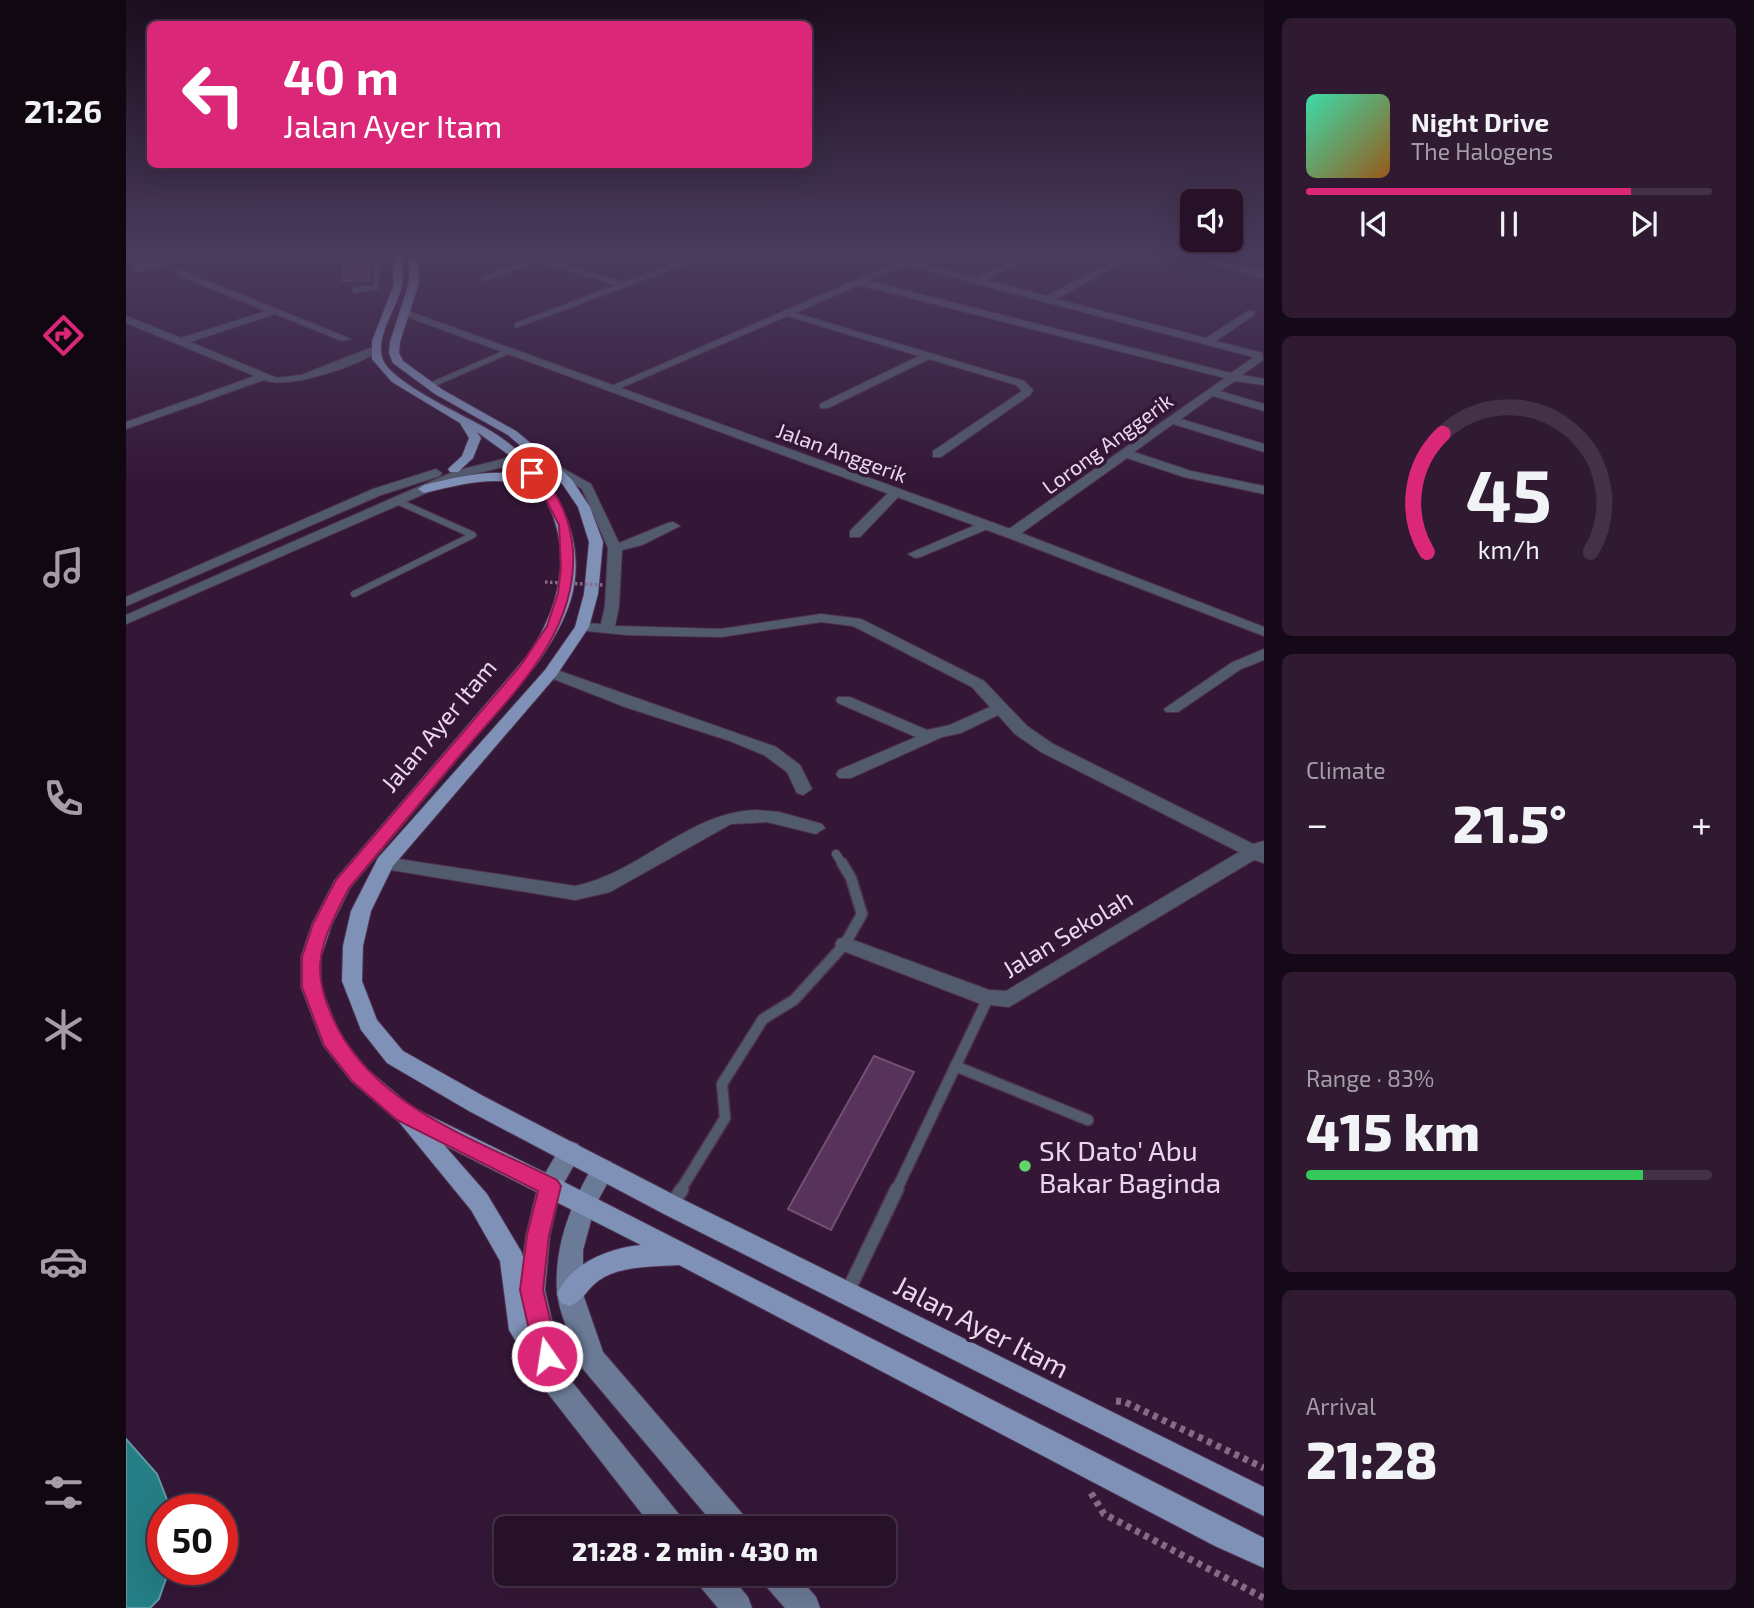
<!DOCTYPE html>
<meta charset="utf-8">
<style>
body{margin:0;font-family:"Exo 2",sans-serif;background:#2f1a31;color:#f1f3f6;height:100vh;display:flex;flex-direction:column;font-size:26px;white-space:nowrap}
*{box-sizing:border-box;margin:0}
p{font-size:23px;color:#a49da8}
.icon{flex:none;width:38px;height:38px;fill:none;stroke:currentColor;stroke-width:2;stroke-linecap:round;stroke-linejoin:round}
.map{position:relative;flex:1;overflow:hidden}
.side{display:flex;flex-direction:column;gap:18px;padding:18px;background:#150917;width:490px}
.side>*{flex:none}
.hud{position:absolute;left:21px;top:21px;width:665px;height:147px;border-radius:10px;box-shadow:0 7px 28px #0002,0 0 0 2px #433146;background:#db2777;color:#fff;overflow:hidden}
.tools{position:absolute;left:1054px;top:189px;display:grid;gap:14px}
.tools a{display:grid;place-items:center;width:63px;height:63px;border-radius:10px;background:#271129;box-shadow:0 7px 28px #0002,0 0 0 2px #433146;font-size:35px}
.speed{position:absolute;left:21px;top:1494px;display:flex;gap:14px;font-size:35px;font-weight:700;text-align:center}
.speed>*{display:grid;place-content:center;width:91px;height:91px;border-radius:50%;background:#271129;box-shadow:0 7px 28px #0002,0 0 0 2px #433146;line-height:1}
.speed .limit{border:10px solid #d22;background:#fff;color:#111}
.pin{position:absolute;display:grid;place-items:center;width:60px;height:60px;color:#fff;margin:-30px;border:4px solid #fff;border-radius:50%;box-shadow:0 2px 7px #0007}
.me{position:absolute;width:77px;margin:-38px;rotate:347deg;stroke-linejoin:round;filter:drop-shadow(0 0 5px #0008)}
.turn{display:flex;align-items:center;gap:24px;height:147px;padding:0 21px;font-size:32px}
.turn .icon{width:91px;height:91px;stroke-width:2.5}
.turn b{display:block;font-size:49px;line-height:60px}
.big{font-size:52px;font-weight:800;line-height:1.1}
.side .tile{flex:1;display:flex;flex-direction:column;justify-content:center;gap:10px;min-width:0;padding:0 24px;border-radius:10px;background:#2f1a31}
.side .dial{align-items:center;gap:0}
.dial svg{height:182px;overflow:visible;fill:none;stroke:#433146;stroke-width:7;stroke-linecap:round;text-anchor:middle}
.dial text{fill:#f1f3f6;stroke:none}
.song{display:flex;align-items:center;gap:21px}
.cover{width:84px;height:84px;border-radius:10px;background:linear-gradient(135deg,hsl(160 70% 55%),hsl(30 70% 35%))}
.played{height:7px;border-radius:4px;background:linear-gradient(90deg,#db2777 80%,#433146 80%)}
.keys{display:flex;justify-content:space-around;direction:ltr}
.heat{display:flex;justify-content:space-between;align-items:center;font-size:38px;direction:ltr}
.charge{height:10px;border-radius:5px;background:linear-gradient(90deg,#34c759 83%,#433146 0)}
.trip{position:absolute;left:368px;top:1516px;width:402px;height:70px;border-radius:10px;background:#271129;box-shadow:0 7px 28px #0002,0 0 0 2px #433146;font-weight:800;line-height:70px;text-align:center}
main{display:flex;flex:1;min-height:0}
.tab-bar{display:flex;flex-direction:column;width:126px;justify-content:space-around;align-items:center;background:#100710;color:#a49da8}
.tab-bar .icon{width:49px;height:49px}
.tab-bar .current{color:#db2777}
.tab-bar b{font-size:32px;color:#f1f3f6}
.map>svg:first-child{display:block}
.water{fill:#257d85;stroke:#6098a4;stroke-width:2}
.building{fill:#57325a;stroke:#725074;stroke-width:2}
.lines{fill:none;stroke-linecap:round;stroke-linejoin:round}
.service-far4-casing{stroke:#4e3250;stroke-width:7}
.service-far3-casing{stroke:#4e3250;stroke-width:8}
.service-far2-casing{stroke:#4e3250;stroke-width:10}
.service-far1-casing{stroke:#4e3250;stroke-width:13}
.service-casing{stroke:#4e3250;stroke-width:16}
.minor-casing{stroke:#4e3250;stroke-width:2}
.tertiary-casing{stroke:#4e3250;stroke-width:2}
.secondary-casing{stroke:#4e3250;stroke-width:2}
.primary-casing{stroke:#4e3250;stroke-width:2}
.path{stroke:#846b86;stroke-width:7;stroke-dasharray:5 5;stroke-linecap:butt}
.service-far4{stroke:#525b6d;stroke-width:5}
.service-far3{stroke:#525b6d;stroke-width:6}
.service-far2{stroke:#525b6d;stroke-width:8}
.service-far1{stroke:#525b6d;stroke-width:10}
.service{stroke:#525b6d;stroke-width:13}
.minor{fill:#525b6d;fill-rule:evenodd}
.tertiary{fill:#525b6d;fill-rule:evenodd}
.secondary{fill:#6b7a96;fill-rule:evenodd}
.primary{fill:#7f91b6;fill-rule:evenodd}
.path-bridge{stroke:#846b86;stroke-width:3.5;stroke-dasharray:2.5 2.5;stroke-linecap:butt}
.route{fill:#db2777;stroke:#8e194d;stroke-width:2}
.poi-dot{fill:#63d468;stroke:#341737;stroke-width:2.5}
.labels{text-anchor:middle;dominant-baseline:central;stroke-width:7;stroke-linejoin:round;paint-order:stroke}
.far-street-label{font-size:21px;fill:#ebd7ec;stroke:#341737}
.street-label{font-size:24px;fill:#ebd7ec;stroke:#341737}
.near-poi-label{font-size:28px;fill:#ebd7ec;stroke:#341737;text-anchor:start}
.near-street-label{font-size:28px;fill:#ebd7ec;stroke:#341737}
</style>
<main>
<nav class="tab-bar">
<b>21:26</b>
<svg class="icon current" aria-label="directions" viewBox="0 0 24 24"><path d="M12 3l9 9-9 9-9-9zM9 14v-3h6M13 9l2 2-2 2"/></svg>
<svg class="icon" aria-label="music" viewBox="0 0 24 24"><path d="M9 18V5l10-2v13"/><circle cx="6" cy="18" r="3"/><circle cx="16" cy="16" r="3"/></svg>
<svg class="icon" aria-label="phone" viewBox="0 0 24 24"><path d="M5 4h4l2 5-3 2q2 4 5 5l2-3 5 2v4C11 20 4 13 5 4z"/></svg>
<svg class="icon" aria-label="climate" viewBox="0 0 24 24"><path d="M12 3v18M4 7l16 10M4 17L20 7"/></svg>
<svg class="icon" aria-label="car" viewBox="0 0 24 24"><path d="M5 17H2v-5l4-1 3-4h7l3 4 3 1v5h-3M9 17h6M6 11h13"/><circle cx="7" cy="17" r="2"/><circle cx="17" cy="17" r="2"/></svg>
<svg class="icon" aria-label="filters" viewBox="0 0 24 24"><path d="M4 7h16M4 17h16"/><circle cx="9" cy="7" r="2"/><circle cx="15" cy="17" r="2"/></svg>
</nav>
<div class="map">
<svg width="1138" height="1608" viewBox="0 0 1138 1608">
<rect width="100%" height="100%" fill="#341737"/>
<!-- water -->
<path class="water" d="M 0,1439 L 31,1474 L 45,1510 L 37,1510 L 37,1570 L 43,1570 L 33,1599 L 24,1608 L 0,1608 Z"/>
<!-- building -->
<g class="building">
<path d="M 242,264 L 243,280 L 217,281 L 217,265 Z"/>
<path d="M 748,1056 L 788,1072 L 705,1230 L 662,1209 Z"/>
</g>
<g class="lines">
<!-- service-far4 casing -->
<g class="service-far4-casing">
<g id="service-far4">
<path d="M 19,257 L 11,269 L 57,257"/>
<path d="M 406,257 L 498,285"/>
<path d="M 564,257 L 579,260 L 656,257"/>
<path d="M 359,278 L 413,259"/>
<path d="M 229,290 L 250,287 L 251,257"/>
<path d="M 391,325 L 556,263"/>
<path d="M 303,386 L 383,351"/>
</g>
</g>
<!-- service-far3 casing -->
<g class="service-far3-casing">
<path id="service-far3" d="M 228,594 L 347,535 L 271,501"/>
</g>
<!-- service-far2 casing -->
<g class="service-far2-casing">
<path id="service-far2" d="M 710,854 L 717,865"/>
</g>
<!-- service-far1 casing -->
<g class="service-far1-casing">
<g id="service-far1">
<path d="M 829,1066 L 962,1120"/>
<path d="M 554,1191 L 599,1118 L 596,1084 L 637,1019 L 668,1000 L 719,944 L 736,914 L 725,878 L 716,863"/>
<path d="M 770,1191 L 862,998"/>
</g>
</g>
<!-- service casing -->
<g class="service-casing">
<g id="service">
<path d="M 546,1205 L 556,1189"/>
<path d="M 722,1291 L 771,1189"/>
</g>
</g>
<!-- minor casing -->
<g class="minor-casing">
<g id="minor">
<path d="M 782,257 L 794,257 L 788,261 L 850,278 L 887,260 L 885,257 L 894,257 L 895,263 L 859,280 L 921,296 L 982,263 L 988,263 L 988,267 L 930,299 L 1080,338 L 1122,311 L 1128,311 L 1128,315 L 1090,341 L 1136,353 L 1137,360 L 1116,375 L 1138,379 L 1138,385 L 1109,381 L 1094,391 L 1138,404 L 1138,411 L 1087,396 L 1055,419 L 1138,444 L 1138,452 L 1047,424 L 1008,452 L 1065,471 L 1138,486 L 1138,494 L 1058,477 L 1001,458 L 890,537 L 880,537 L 880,531 L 1099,378 L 733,285 L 669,313 L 898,381 L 907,390 L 904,395 L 815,457 L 807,457 L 807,451 L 896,391 L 890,385 L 803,359 L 702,408 L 694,408 L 694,404 L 793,356 L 661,316 L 490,390 L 481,388 ZM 780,265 L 1127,357 L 1128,357 L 1105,373 L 742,281 Z"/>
<path d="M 1057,257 L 1073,257 L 1138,272 L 1138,278 Z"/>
<path d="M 54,270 L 225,339 L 216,341 L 149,314 L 64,342 L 151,378 L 175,375 L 247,347 L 256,349 C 235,365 163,390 138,380 L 0,429 L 0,422 L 129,376 L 0,323 L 0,316 L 55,338 L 140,311 L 51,275 L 51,271 Z"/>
<path d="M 425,462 L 465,484 L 493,543 L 542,523 L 547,522 L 554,526 L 516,545 L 496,550 L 493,606 L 489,626 L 595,629 L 695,614 L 735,619 L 858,681 L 901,726 L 927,744 L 1127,844 L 1138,841 L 1138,863 L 1128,860 L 883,1007 L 855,1004 L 712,949 L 709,944 L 712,939 L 719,937 L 863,990 L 880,991 L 1113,852 L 915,752 L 889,734 L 872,715 L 835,733 L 816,737 L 725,778 L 713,778 L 710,774 L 713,770 L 790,737 L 712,703 L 710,700 L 712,697 L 724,697 L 801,730 L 824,725 L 864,707 L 846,687 L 727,626 L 695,622 L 595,637 L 501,635 L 451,630 L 449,627 L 456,623 L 475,624 L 479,606 L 482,548 L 456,489 L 421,469 L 419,466 Z"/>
<path d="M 770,488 L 774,489 L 774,495 L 734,537 L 724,537 L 724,531 L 766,489 Z"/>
<path d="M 859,521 L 864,522 L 864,528 L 794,557 L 789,558 L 782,554 Z"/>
<path d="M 1138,649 L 1138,660 L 1115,669 L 1052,712 L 1040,712 L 1038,709 L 1105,663 Z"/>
<path d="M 425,668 L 650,747 L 674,765 L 686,789 L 677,795 L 671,793 L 661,772 L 638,755 L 604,741 L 499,707 L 420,676 L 417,673 Z"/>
<path d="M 629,810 L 653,812 L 696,824 L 699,828 L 690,834 L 641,822 L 605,824 L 484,892 L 449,900 L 259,869 L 252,868 L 250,863 L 252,858 L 259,857 L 449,886 C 514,873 561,813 629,810 Z"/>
</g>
</g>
<!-- tertiary casing -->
<g class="tertiary-casing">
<g id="tertiary">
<path d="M 276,311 L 282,311 L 890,531 L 1138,627 L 1138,636 L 880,537 L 276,315 Z"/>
<path d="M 408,448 L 412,449 L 412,455 L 397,462 L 337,477 L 0,624 L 0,615 L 294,486 L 329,471 L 389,456 Z"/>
<path d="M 310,469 L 316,473 L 314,476 L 255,495 L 0,606 L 0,597 L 247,489 Z"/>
</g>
</g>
<!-- secondary casing -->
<g class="secondary-casing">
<g id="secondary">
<path d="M 444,1141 L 452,1144 L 456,1151 L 435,1188 L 424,1235 L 419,1290 L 438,1372 L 556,1518 L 560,1528 L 527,1528 L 417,1387 L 413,1378 L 393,1290 L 400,1235 L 412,1186 L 436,1144 Z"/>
<path d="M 477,1159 L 485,1162 L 489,1169 L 469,1206 L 457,1250 L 457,1294 L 477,1352 L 620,1518 L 624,1528 L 591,1528 L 457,1369 L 453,1360 C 446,1339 433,1314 431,1292 C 428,1244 446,1202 469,1162 Z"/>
<path d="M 568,1573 L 602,1573 L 622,1597 L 626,1608 L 592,1608 L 572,1584 Z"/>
<path d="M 634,1573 L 669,1573 L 690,1597 L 694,1608 L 659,1608 L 638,1584 Z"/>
</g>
</g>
<!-- primary casing -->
<g class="primary-casing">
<g id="primary">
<path d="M 268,257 L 276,257 C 277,268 278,278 275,289 C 270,309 248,339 257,360 C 267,383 335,414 358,427 C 418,460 465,529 445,599 C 438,622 426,642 413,661 L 224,888 L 206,924 L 195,957 L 195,987 L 214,1035 L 241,1069 L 286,1107 L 432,1179 L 1138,1538 L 1138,1568 L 1089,1546 L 553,1265 C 528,1267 494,1265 472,1281 C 461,1289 457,1301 444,1306 L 435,1303 L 431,1294 C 445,1263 483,1248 515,1245 L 318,1145 L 361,1194 L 395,1251 L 398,1259 L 408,1326 L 439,1378 L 435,1387 L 426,1391 L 417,1387 L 383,1330 L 374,1261 L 345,1210 L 273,1122 L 225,1081 L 197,1045 L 175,987 L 175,957 L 186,924 L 209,880 L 402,655 C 437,603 449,542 412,487 C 370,475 340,483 298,493 L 292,489 L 298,485 C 333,477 368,467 404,477 L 387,458 L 351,432 L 355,438 L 347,458 L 332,472 L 324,472 L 322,469 L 336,456 L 343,438 L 334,423 L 266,382 L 246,359 L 246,341 L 267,287 Z"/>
<path d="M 283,257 L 291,257 L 293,283 L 274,342 L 273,353 L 277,361 L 317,390 L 390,431 L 429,463 L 446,480 L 464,507 L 477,542 L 472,594 L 463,627 L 430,676 L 267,866 L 245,911 L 237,946 L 236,981 L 251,1020 L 277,1051 L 359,1097 L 554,1198 L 1138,1487 L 1138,1516 L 538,1214 L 343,1111 L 261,1063 L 235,1030 L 216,981 L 217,946 L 225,911 L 252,858 L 419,670 L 449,627 L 458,594 L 463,542 L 452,507 L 437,485 L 421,469 L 382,435 L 309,394 L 267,363 L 263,353 L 264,342 L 283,283 Z"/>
</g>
</g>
<!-- path -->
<g class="path">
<path d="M 990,1401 L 999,1402 L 1138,1468"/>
<path d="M 965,1493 L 978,1514 L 1138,1598"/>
</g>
<!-- service-far4 -->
<use href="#service-far4" class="service-far4"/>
<!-- service-far3 -->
<use href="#service-far3" class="service-far3"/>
<!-- service-far2 -->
<use href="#service-far2" class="service-far2"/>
<!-- service-far1 -->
<use href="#service-far1" class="service-far1"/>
<!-- service -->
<use href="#service" class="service"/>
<!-- minor -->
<use href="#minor" class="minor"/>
<!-- tertiary -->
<use href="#tertiary" class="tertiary"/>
<!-- secondary -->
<use href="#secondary" class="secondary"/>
<!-- primary -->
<use href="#primary" class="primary"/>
<!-- path-bridge -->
<path class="path-bridge" d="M 419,582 L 478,585"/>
</g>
<!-- sky -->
<linearGradient id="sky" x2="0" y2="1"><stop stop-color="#1d0d1e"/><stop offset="0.53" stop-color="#4a3c5e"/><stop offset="1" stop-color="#4a3c5e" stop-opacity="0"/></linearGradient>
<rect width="1138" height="482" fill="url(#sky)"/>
<!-- route -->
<path class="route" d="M 402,470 L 410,470 C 433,494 444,518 447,550 C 452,634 386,694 336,753 C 298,798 261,843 223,888 C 212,910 199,932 195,957 C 192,975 196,992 203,1009 C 239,1104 347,1138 431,1180 L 435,1186 L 423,1235 L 417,1290 L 433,1356 L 429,1364 L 421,1368 L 412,1364 L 409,1356 L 394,1290 L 401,1235 L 412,1191 L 271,1120 L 226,1081 L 198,1045 L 176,987 L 176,957 L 187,924 L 210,880 L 395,665 L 421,626 L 432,593 L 435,568 L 433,525 L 414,488 L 400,473 Z"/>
<!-- markers -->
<circle class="poi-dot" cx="899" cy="1166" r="7"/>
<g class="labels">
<!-- far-street labels -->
<g class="far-street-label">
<text transform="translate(981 443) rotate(-36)">Lorong Anggerik</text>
<text transform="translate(716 452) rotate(20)">Jalan Anggerik</text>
</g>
<!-- street labels -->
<g class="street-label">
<text transform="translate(312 725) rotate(-50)">Jalan Ayer Itam</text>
<text transform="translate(941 933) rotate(-31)">Jalan Sekolah</text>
</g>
<!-- near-poi labels -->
<g class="near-poi-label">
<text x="913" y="1150">SK Dato' Abu<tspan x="913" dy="32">Bakar Baginda</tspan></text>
</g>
<!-- near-street labels -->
<g class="near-street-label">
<text transform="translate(856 1326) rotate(27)">Jalan Ayer Itam</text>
</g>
</g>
</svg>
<div class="tools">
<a><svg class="icon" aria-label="sound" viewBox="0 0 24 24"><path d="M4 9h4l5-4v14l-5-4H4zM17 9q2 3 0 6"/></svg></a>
</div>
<div class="speed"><div class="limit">50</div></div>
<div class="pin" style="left:406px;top:473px;background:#d93025"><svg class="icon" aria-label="arrive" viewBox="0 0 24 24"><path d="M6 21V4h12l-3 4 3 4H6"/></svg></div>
<svg class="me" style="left:421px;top:1356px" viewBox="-20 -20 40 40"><circle r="17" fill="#db2777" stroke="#fff" stroke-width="3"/><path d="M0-11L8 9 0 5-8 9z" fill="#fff"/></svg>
<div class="trip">21:28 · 2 min · 430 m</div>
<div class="hud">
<div class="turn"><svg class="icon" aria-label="left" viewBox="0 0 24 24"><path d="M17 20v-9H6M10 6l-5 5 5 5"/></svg><div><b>40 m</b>Jalan Ayer Itam</div></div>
</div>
</div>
<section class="side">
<div class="tile">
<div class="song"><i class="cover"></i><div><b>Night Drive</b><p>The Halogens</p></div></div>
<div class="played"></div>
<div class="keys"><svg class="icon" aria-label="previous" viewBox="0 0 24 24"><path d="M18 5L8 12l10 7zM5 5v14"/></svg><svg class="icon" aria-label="pause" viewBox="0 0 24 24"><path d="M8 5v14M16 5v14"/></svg><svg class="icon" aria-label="next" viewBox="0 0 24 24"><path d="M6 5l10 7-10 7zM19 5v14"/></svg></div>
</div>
<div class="tile dial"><svg viewBox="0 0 100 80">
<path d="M14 69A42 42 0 1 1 86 69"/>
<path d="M14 69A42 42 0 0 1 21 17" stroke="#db2777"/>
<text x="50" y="56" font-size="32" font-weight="700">45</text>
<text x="50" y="72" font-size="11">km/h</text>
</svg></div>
<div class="tile"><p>Climate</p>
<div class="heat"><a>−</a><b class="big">21.5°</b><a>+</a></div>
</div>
<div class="tile"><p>Range · 83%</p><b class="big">415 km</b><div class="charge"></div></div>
<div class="tile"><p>Arrival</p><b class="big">21:28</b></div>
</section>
</main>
